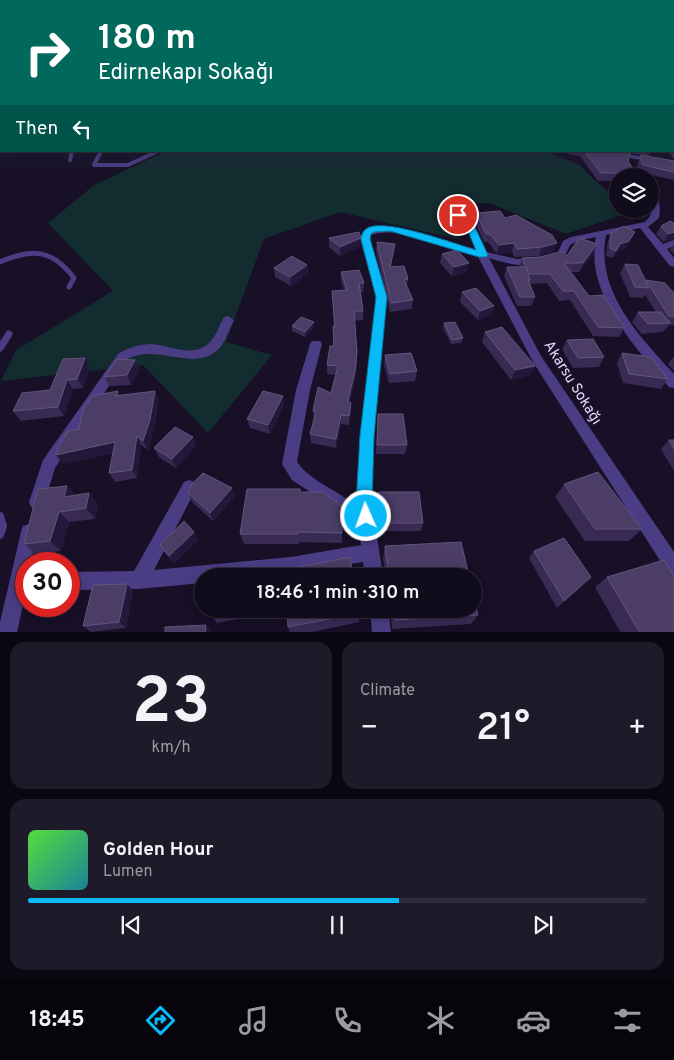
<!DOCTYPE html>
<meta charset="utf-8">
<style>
body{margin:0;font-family:Overpass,sans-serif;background:#1e1a29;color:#f1f3f6;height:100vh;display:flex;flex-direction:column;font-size:19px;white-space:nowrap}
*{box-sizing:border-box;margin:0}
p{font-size:16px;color:#9c9ba3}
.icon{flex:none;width:28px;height:28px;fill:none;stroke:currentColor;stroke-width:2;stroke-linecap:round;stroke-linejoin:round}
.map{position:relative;height:632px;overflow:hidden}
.side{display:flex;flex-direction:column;gap:10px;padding:10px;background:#09070f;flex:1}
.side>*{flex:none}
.guide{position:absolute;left:0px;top:0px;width:675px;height:152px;box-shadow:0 2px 12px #0003,0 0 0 1px #302c3b;background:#00695c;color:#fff;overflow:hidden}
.tools{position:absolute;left:609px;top:168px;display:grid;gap:10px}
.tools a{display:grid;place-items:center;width:50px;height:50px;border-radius:50%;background:#110c1c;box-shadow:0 2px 12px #0003,0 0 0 1px #302c3b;font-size:25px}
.speed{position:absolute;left:15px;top:552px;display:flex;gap:10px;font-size:25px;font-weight:700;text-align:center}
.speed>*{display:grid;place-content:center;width:65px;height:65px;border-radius:50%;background:#110c1c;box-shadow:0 2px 12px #0003,0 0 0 1px #302c3b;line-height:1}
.speed .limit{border:8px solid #d22;background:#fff;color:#111}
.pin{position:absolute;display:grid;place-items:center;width:42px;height:42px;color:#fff;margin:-21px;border:2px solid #fff;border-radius:50%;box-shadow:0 1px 5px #0007}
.me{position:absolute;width:55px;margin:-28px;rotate:358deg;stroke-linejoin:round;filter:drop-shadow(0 0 4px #0008)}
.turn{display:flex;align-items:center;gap:18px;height:105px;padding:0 15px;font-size:22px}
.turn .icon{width:65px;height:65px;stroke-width:2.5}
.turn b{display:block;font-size:35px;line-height:42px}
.then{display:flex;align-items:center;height:48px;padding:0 15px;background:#0003;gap:10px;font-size:19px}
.big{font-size:38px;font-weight:600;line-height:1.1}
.side .card{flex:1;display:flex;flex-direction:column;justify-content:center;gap:8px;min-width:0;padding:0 18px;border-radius:15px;background:#1e1a29}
.side .dial{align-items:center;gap:0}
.dial b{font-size:65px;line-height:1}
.song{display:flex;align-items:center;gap:15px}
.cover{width:60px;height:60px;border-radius:8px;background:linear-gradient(135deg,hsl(110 70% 55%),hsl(190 70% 35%))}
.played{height:5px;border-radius:2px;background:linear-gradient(90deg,#08baf8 60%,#302c3b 60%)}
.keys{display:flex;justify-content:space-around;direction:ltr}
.heat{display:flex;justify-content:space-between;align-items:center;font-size:28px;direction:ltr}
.side .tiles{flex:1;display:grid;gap:10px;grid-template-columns:1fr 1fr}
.card:last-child{grid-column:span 2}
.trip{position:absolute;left:194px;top:568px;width:288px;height:50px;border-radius:25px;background:#110c1c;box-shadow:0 2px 12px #0003,0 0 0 1px #302c3b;font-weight:600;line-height:50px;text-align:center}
.tab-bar{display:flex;height:80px;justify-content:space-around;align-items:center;background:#07050b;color:#9c9ba3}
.tab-bar .icon{width:35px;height:35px}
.tab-bar .current{color:#08baf8}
.tab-bar b{font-size:22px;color:#f1f3f6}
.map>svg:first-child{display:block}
.green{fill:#132c30}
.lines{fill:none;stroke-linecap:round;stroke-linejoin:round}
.service-far3{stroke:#4b3d84;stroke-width:4}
.service-far2{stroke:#4b3d84;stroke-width:5}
.service-far1{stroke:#4b3d84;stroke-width:7}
.service{stroke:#4b3d84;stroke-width:8}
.minor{fill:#4b3d84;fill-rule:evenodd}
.wall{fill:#392a54}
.shaded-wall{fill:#24183a}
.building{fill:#4b3d66;stroke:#62557e}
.route{fill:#08baf8;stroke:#0579a1}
.labels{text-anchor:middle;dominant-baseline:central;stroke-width:5;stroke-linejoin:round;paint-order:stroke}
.street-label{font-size:15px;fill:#e1d7fe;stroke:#171026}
</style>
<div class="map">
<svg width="674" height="633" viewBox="0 0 674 633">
<rect width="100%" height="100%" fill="#171026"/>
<!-- green -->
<path class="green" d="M 167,151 L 552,151 L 552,154 L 578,164 L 617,200 L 618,209 L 626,209 L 630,212 L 566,234 L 489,203 L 438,205 L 461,240 L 340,212 L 264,239 L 226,342 L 272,355 L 208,433 L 143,365 L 1,381 L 16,350 L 113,291 L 48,223 L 94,185 Z"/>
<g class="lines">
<!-- service-far3 -->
<g class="service-far3">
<path d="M 101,151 L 94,165 L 128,165 L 158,151"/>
<path d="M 70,160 L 72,151"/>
</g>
<!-- service-far2 -->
<path class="service-far2" d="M 0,262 C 32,248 52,249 74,278 L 69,287"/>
<!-- service-far1 -->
<path class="service-far1" d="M 0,348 L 9,334"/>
<!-- service -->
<path class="service" d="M 0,516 L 3,526 L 0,535"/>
<!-- minor -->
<g class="minor">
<path d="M 591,151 L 609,151 L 674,162 L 674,166 Z"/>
<path d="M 650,190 C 660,195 661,208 659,218 L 648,227 L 663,244 L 674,240 L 674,246 L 667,249 L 674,258 L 674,267 L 670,266 L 640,228 L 606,235 C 595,291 640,337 674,374 L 674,388 L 669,387 C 636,348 584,293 596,237 L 577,241 L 570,245 L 565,256 L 552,260 L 547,257 L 558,252 L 563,241 L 571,237 L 645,222 C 656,213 650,202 650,190 Z"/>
<path d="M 454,212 L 466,215 L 472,221 L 486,252 L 517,259 L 535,259 L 540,262 C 531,270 500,262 489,258 L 541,356 L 674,552 L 674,576 L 668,573 L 533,362 L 477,255 C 448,247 401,225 371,235 L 370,239 L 386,297 L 374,436 L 372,504 L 383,576 L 365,576 L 363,562 L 275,576 L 202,576 L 202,583 L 139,589 L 69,590 L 69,572 L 134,571 L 184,482 L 189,480 L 194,482 L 197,487 L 154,570 L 291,557 L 361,545 L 359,530 L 336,509 L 292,480 L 282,464 L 296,390 L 310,344 L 312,341 L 320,341 L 322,344 L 310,390 L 297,462 C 311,482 338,490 356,506 L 360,436 L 376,297 L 360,239 L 364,231 L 380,226 L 398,228 L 475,249 L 465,224 L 460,219 L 450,215 Z"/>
<path d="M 228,316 L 234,320 C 230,328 227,337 222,345 C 197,377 158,341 126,360 L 55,468 L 43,507 L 37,510 L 31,507 L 29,502 L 43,460 L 118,354 C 127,348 140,344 151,344 C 169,345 192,358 208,344 C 216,337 219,326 224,317 Z"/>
<path d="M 29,524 L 35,526 L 37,532 L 31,564 L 26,564 L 26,590 L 17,633 L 0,633 L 0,622 L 21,532 L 23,526 Z"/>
<path d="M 370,609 L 388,609 L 391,633 L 372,633 Z"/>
</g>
</g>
<!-- wall -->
<g class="wall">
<path d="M 674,100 L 674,160 L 668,151 L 674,151 Z"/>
<path d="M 569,151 L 651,151 L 649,156 L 630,153 L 628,161 L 633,169 L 639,173 L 637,176 L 618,176 L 618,190 L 611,181 L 598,181 L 580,156 L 568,154 Z"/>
<path d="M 641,155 L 674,161 L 674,180 L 639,172 L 637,167 L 638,162 Z"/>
<path d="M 650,192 L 654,200 L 650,207 Z"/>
<path d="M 476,213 L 505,218 L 557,243 L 554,251 L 539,256 L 514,257 L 512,252 L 497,254 L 488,242 L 484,242 L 474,221 Z"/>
<path d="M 674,223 L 674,239 L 664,242 L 656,234 L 661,226 Z"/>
<path d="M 611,233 L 631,239 L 625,248 L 616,252 L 613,258 L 606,256 L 608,241 Z"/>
<path d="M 329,238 L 360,247 L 340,256 L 329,247 Z"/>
<path d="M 377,242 L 395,244 L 391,267 L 408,279 L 407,287 L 413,300 L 412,309 L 390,312 L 376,251 Z"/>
<path d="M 674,243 L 674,254 L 670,250 Z"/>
<path d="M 442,254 L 467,272 L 452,276 L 440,263 Z"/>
<path d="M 593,254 L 579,272 L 571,272 L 589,296 L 625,328 L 619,337 L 593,336 L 570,300 L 559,301 L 547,283 L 529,284 L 535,297 L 531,306 L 517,306 L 504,276 L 507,267 L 519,267 L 522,258 L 567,256 Z"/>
<path d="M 625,264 L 645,281 L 674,293 L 674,325 L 669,325 L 663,332 L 642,334 L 632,322 L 638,312 L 656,312 L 645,295 L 643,298 L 630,297 L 620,273 Z"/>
<path d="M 307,265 L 308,274 L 291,286 L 275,277 L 274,268 Z"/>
<path d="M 341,272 L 364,283 L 363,292 L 361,292 L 363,311 L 363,320 L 354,321 L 357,352 L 357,362 L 355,380 L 350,402 L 351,412 L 349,425 L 341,424 L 336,448 L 311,443 L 310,434 L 314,420 L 313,411 L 331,393 L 336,375 L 327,374 L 327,365 L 333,346 L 334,327 L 332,291 L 344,290 L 341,281 Z"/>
<path d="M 462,292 L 494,306 L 491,315 L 478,320 L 460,302 Z"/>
<path d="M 444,323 L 463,338 L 461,343 L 451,344 L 443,328 Z"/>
<path d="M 292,326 L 314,327 L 305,337 L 292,331 Z"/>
<path d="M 485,332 L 535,366 L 530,375 L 511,380 L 482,342 Z"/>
<path d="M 567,340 L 604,357 L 599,367 L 573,368 L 562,349 Z"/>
<path d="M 622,353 L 668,379 L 661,389 L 623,383 L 617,363 Z"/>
<path d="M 385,355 L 417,371 L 415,381 L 389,383 L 384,365 Z"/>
<path d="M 674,356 L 674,371 L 668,364 Z"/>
<path d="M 90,367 L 83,388 L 73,389 L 64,416 L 21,421 L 13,411 Z"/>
<path d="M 140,370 L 131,385 L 109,386 L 104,377 Z"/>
<path d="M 118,391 L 120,395 L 155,391 L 159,400 L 154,429 L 148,450 L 141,445 L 137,478 L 115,482 L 109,473 L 113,453 L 63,464 L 79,429 Z"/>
<path d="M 283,396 L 284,405 L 270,434 L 250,428 L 247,419 Z"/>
<path d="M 378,414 L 407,445 L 405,454 L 376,454 Z"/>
<path d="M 193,437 L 196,446 L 176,468 L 159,457 L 154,448 Z"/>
<path d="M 669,440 L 674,440 L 674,471 L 661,449 Z"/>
<path d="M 564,484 L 642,529 L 629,541 L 585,541 L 555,497 Z"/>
<path d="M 67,486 L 75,495 L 89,493 L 98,505 L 95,519 L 69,522 L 61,551 L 35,554 L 24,544 Z"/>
<path d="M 300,492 L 342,506 L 342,543 L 299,542 L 299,544 L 244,544 L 240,534 Z"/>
<path d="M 378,492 L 423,523 L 421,531 L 379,531 L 377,501 Z"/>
<path d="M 188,493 L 235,496 L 213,521 L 192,502 Z"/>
<path d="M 194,532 L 198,540 L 174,563 L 165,553 L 160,545 Z"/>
<path d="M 385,546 L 469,576 L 385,576 L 383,558 Z"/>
<path d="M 534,551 L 591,577 L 557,608 L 529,558 Z"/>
<path d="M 607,577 L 674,633 L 621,633 L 595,587 Z"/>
<path d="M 127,584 L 133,591 L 126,628 L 91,632 L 83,626 Z"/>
<path d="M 213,609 L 248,609 L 248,617 L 217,623 L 213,617 Z"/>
<path d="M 390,609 L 472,609 L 478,615 L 471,624 L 392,629 Z"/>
<path d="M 360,613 L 359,622 L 307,633 L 290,633 L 288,627 Z"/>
</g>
<!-- shaded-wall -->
<g class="shaded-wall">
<path d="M 635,232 L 625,248 L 616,252 L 613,258 L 620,244 Z"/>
<path d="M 674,232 L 674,239 L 664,242 L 668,234 Z"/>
<path d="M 361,238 L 360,247 L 340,256 L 340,247 Z"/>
<path d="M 514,243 L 512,252 L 497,254 L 499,245 Z"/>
<path d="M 557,243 L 554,251 L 539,256 L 542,247 Z"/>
<path d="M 395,244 L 394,253 L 389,276 L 390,267 Z"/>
<path d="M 597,244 L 593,254 L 579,272 L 583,263 Z"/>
<path d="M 469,263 L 467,272 L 452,276 L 454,267 Z"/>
<path d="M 307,265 L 308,274 L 291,286 L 290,277 Z"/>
<path d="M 494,306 L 491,315 L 478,320 L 480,311 Z"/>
<path d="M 314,322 L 314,327 L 305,337 L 305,332 Z"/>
<path d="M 357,352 L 355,380 L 348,411 L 348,401 Z"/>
<path d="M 85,358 L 90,367 L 83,388 L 77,379 Z"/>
<path d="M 135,360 L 140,370 L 131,385 L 127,375 Z"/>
<path d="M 535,366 L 530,375 L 511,380 L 515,370 Z"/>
<path d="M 67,380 L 73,389 L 64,416 L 58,407 Z"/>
<path d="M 155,391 L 159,400 L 154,429 L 148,450 L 143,441 Z"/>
<path d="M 283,396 L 284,405 L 270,434 L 268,425 Z"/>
<path d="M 351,403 L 351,412 L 349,425 L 349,416 Z"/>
<path d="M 341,415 L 341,424 L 336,448 L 336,439 Z"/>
<path d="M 137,436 L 141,445 L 137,478 L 132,470 Z"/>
<path d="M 193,437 L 196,446 L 176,468 L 172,459 Z"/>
<path d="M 115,442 L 121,451 L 63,464 L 56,455 Z"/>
<path d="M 67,486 L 77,497 L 64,497 Z"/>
<path d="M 232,488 L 235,496 L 213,521 L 210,513 Z"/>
<path d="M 89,493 L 98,505 L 95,519 L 86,508 Z"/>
<path d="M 59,512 L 69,522 L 61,551 L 50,541 Z"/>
<path d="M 194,532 L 198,540 L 174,563 L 169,556 Z"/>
<path d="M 127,584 L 133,591 L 126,628 L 119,622 Z"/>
<path d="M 245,609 L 248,609 L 248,617 L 246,611 Z"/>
<path d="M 206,625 L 210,631 L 210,633 L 205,633 Z"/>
</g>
<!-- building -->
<g class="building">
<path d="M 584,151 L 623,151 L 630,153 L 628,161 L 633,169 L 639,173 L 634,173 L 637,176 L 618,176 L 615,173 L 601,173 Z"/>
<path d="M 641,155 L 674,161 L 674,172 L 643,165 L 640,159 Z"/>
<path d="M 650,192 L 654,197 L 654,200 L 650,199 Z"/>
<path d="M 500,211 L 505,218 L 516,215 L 552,235 L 557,243 L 542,247 L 517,249 L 514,243 L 499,245 L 490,234 L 486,234 L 476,213 Z"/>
<path d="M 670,221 L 674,223 L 674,232 L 668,234 L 661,226 Z"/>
<path d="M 624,226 L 635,232 L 629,241 L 620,244 L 616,251 L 610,248 L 611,233 Z"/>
<path d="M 359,232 L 361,238 L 340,247 L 329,238 Z"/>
<path d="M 579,238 L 597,244 L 583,263 L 564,263 L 589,296 L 603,295 L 625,328 L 598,327 L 574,291 L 563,291 L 550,274 L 530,274 L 526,267 L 530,280 L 528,280 L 535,297 L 520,297 L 507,267 L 526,267 L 522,258 L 540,257 L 563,251 L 567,256 Z"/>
<path d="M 377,242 L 395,244 L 390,267 L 404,266 L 408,279 L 404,280 L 413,300 L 391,303 Z"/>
<path d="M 457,250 L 469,263 L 454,267 L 442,254 Z"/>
<path d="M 292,256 L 307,265 L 290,277 L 274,268 Z"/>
<path d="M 625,264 L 638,265 L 649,288 L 635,287 Z"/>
<path d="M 359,270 L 364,283 L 359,283 L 363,311 L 354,311 L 357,352 L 355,371 L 348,401 L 351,403 L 349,416 L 341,415 L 336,439 L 310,434 L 316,412 L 313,411 L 318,387 L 331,393 L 338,366 L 327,365 L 330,346 L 334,346 L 333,326 L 335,327 L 332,291 L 347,290 L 341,272 Z"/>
<path d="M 646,280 L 665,283 L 674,293 L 674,316 L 669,316 Z"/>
<path d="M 476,288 L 494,306 L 480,311 L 462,292 Z"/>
<path d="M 638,312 L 661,312 L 670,323 L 648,324 Z"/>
<path d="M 301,317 L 314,322 L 305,332 L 292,326 Z"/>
<path d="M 455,322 L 463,338 L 452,340 L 444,323 Z"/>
<path d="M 502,327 L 535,366 L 515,370 L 485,332 Z"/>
<path d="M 593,339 L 604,357 L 578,358 L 567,340 Z"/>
<path d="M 411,353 L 417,371 L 390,374 L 385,355 Z"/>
<path d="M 622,353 L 651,357 L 668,379 L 629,374 Z"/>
<path d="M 85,358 L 77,379 L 67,380 L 58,407 L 13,411 L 22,393 L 50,390 L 63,359 Z"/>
<path d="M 118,359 L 135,360 L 127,375 L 104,377 Z"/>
<path d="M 118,391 L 115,396 L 155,391 L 150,420 L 143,441 L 137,436 L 132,470 L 109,473 L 115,442 L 56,455 L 58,448 L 68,431 L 79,429 L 83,410 L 92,396 Z"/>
<path d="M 263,391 L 283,396 L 268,425 L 247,419 Z"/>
<path d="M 378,414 L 403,414 L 407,445 L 377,445 Z"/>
<path d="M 175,427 L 193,437 L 172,459 L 154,448 Z"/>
<path d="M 669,440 L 674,440 L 674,449 Z"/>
<path d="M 598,472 L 642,529 L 595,529 L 564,484 Z"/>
<path d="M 203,473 L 232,488 L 210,513 L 188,493 L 192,484 Z"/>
<path d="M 67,486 L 64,497 L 89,493 L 86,508 L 59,512 L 50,541 L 24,544 L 38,489 Z"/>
<path d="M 247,489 L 300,489 L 300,492 L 323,492 L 342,506 L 342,533 L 298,532 L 298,534 L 240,534 Z"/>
<path d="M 378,492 L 419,492 L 423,523 L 380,523 Z"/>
<path d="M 184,521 L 194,532 L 169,556 L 160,545 Z"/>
<path d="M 564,538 L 591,577 L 564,601 L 534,551 Z"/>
<path d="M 461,542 L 469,576 L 389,576 L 385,546 Z"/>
<path d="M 350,557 L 353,576 L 284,576 L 284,570 Z"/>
<path d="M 664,560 L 674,577 L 674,631 L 669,633 L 640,633 L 607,577 Z"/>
<path d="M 127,584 L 119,622 L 83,626 L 93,585 Z"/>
<path d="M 472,593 L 478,615 L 395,620 L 394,609 L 472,609 Z"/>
<path d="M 213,609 L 245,609 L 246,611 L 213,617 Z"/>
<path d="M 287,609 L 359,609 L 360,613 L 288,627 Z"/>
<path d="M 206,625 L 205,633 L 165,633 L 165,627 Z"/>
</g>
<!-- sky -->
<linearGradient id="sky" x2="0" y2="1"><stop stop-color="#0d0915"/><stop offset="0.49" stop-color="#363752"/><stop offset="1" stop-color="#363752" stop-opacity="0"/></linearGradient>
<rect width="674" height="173" fill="url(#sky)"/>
<!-- route -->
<path class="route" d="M 458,212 L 472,221 L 488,255 L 486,257 L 479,257 L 390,231 L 374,232 L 371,234 L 370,239 L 387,297 L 374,436 L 372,504 L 374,516 L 372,521 L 366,524 L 360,521 L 356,504 L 360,436 L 376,297 L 361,239 C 362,233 364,229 370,227 C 391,220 452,243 476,250 L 465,224 L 454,215 Z"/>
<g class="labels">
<!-- street labels -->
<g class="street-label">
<text transform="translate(572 383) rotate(58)">Akarsu Sokağı</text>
</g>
</g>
</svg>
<div class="tools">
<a><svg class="icon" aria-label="layers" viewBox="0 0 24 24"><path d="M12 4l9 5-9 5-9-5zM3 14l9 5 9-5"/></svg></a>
</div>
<div class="speed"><div class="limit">30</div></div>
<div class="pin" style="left:458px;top:215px;background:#d93025"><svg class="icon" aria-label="arrive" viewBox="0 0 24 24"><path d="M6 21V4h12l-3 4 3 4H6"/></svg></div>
<svg class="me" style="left:366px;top:516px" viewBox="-20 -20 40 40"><circle r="17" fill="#08baf8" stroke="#fff" stroke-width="3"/><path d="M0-11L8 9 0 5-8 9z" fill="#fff"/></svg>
<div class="trip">18:46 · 1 min · 310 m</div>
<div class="guide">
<div class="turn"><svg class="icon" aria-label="right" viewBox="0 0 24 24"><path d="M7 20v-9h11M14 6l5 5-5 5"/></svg><div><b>180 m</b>Edirnekapı Sokağı</div></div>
<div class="then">Then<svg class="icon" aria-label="left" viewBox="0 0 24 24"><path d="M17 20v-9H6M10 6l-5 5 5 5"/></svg></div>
</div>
</div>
<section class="side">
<div class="tiles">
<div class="card dial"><b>23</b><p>km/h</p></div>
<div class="card"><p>Climate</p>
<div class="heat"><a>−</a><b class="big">21°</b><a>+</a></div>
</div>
<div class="card">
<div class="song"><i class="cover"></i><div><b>Golden Hour</b><p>Lumen</p></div></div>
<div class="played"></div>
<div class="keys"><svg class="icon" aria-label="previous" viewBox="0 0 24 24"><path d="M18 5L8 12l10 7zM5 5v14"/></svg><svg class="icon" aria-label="pause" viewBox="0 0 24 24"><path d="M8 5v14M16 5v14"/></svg><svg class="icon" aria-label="next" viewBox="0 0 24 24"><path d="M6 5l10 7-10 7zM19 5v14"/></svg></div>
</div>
</div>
</section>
<nav class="tab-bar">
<b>18:45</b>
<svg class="icon current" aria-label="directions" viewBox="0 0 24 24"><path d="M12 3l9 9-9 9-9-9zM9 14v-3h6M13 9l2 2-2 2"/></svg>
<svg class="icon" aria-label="music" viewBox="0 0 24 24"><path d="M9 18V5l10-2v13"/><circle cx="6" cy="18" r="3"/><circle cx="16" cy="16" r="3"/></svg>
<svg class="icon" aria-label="phone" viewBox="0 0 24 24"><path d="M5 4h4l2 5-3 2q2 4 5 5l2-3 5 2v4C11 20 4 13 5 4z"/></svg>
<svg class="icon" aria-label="climate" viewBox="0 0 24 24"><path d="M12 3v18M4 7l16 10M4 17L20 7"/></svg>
<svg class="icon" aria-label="car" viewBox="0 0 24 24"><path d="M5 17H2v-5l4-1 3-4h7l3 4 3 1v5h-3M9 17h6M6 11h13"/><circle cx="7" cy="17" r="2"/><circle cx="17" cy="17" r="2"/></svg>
<svg class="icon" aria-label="filters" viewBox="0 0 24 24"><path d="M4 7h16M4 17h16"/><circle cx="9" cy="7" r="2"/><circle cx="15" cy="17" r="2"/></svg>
</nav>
